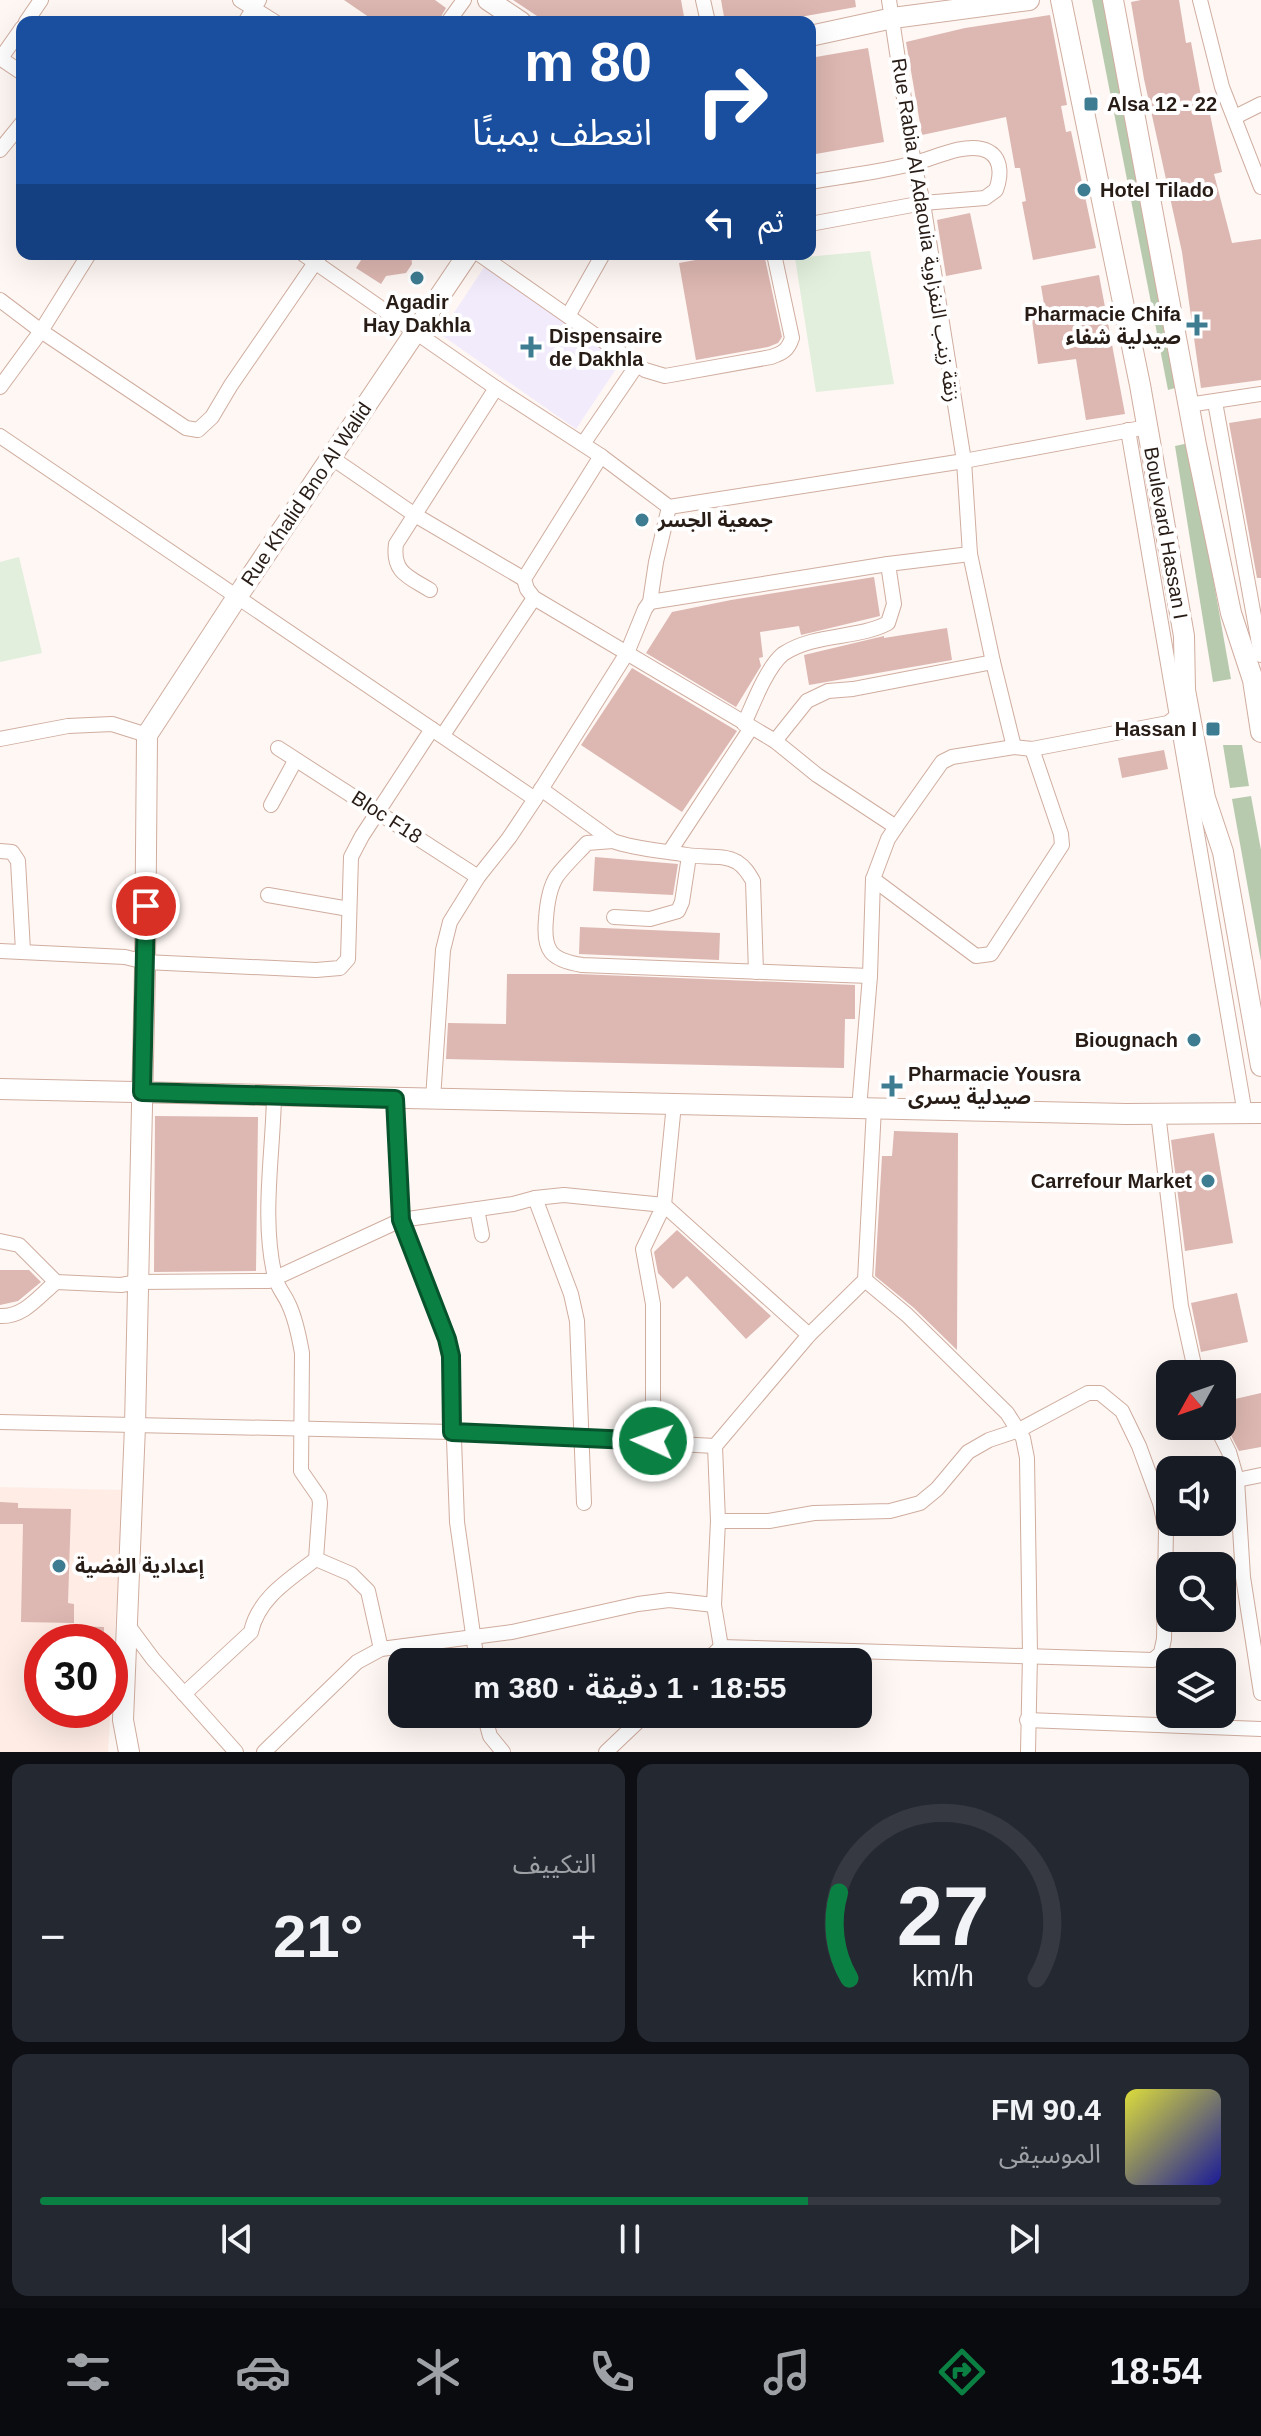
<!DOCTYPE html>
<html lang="ar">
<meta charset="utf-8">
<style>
body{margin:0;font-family:Helvetica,"Noto Sans Arabic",sans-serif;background:#242831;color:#f1f3f6;direction:rtl;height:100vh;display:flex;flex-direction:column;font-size:30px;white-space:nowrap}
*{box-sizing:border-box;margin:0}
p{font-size:26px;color:#9ea1a6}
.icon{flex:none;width:44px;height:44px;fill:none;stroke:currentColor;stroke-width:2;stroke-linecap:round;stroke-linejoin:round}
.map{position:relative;height:1752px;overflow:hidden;direction:ltr}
.panel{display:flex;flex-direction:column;gap:12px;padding:12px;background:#0d0f14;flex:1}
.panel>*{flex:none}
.guide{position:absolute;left:16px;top:16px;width:800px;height:244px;border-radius:16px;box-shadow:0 8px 32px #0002;direction:rtl;background:#1a4fa0;color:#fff;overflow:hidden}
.needle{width:52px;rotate:230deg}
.tools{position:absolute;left:1156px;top:1360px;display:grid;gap:16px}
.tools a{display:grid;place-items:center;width:80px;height:80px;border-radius:16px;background:#171b24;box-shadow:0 8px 32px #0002;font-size:40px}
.speed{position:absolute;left:24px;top:1624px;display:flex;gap:16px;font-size:40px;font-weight:700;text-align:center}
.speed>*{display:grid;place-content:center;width:104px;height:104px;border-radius:50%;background:#171b24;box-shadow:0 8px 32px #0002;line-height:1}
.speed .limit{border:12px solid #d22;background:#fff;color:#111}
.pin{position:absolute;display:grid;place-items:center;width:68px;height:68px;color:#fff;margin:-34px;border:4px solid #fff;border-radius:50%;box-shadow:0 2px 8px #0007}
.me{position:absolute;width:88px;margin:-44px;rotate:273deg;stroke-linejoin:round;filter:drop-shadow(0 0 6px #0008)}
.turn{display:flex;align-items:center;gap:28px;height:168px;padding:0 32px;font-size:36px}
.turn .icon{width:104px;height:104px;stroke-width:2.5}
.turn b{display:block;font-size:56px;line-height:68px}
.then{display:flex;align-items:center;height:76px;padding:0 32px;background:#0003;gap:16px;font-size:30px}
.big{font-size:60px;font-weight:600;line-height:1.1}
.panel .widget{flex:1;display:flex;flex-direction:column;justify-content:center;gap:12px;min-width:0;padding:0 28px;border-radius:16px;background:#242831}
.panel .dial{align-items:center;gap:0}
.dial svg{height:208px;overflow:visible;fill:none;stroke:#363941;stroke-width:7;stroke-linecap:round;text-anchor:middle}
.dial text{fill:#f1f3f6;stroke:none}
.song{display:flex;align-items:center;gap:24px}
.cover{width:96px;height:96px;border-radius:12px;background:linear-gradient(135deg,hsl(60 70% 55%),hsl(240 70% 35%))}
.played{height:8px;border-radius:4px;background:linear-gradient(90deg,#0b8043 65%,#363941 65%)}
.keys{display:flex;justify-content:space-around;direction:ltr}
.heat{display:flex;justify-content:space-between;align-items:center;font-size:44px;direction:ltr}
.panel .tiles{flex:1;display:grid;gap:12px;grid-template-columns:1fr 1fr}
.widget:last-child{grid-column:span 2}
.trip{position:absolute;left:388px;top:1648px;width:484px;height:80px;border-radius:16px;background:#171b24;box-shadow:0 8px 32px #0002;font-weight:600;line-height:80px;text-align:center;direction:rtl}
.tabs{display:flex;height:128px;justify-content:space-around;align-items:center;background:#090b0e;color:#9ea1a6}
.tabs .icon{width:56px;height:56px}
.tabs .selected{color:#0b8043}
.tabs b{font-size:36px;color:#f1f3f6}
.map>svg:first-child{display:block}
.built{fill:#feece5;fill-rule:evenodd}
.medical{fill:#f2ebfc}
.green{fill:#e2efdc}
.forest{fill:#b8caae}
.building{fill:#ddb7b1}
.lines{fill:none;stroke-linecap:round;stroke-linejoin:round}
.street-casing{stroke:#d0ad9f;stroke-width:16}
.secondary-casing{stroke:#d0ad9f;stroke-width:22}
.street{stroke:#fff;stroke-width:14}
.secondary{stroke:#fff;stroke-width:20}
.route-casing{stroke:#07532c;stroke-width:20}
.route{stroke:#0b8043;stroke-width:14}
.poi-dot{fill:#3e7c92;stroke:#fff;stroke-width:3}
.labels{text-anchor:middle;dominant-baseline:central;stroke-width:8;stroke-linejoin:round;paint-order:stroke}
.poi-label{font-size:20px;font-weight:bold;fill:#281c16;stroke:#fff;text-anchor:start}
.street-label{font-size:20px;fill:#281c16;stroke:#fff}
</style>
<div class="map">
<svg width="1261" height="1752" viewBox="0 0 1261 1752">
<rect width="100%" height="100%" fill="#fef7f4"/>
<!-- built -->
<path class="built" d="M 0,1487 L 123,1490 L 108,1752 L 0,1752 ZM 42,1642 L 110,1642 L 110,1710 L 42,1710 Z"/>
<!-- medical -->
<path class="medical" d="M 485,266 L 622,360 L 576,429 L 440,334 Z"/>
<!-- green -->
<g class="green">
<path d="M 870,251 L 894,384 L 816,392 L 795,258 Z"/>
<path d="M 19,557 L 42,653 L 0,662 L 0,562 Z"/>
</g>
<!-- forest -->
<g class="forest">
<path d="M 1092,0 L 1110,0 L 1182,386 L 1168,390 Z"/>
<path d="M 1189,443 L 1231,679 L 1213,682 L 1175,446 Z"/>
<path d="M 1223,745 L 1242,745 L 1249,786 L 1230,788 Z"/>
<path d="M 1251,796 L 1261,850 L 1261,961 L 1232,799 Z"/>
</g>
<!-- building -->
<g class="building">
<path d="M 344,0 L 435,0 L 446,8 L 438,22 L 376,22 Z"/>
<path d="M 513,0 L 681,0 L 685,22 L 546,22 Z"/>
<path d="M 721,0 L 855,0 L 856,7 L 772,22 L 725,22 Z"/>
<path d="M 1141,0 L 1179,0 L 1186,43 L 1191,42 L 1201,96 L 1206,95 L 1222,172 L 1214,174 L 1232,243 L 1261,239 L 1261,380 L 1201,388 L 1182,252 L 1144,79 L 1131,2 Z"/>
<path d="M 1050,15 L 1067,105 L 1061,106 L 1066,132 L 1071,131 L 1096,248 L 1033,260 L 1022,202 L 1026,201 L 1020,168 L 1015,168 L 1006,117 L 922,135 L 906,42 L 965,28 Z"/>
<path d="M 868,48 L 884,142 L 810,155 L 810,58 Z"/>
<path d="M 970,213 L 982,269 L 946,276 L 937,220 Z"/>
<path d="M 365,254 L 411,254 L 412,264 L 406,273 L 386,276 L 381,284 L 356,268 Z"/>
<path d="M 729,254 L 764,254 L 782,337 L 778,343 L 768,347 L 696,360 L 679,263 Z"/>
<path d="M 1099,275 L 1125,414 L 1086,420 L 1076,359 L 1038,364 L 1031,313 L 1045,310 L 1041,286 Z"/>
<path d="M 1261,418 L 1261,578 L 1257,578 L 1229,423 Z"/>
<path d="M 874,577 L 880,616 L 801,635 L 799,626 L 760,632 L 763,657 L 759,658 L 761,666 L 736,707 L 646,653 L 672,612 L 731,600 Z"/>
<path d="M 947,628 L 952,660 L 809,685 L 804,655 L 884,636 L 884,638 Z"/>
<path d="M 632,668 L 737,731 L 682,812 L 581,745 Z"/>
<path d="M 1164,750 L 1168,769 L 1122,778 L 1118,758 Z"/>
<path d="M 595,857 L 678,864 L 673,895 L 593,891 Z"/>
<path d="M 580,927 L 720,933 L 719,960 L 579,954 Z"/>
<path d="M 507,974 L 578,974 L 855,985 L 855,1019 L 845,1019 L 844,1068 L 446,1059 L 448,1023 L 506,1024 Z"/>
<path d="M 155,1116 L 258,1117 L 256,1271 L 154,1272 Z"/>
<path d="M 894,1131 L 958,1133 L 957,1350 L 914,1308 L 875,1276 L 882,1156 L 892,1156 Z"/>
<path d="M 1214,1133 L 1233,1243 L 1185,1251 L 1171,1140 Z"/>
<path d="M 677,1230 L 771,1316 L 746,1339 L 687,1276 L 673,1289 L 658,1273 L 654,1252 Z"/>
<path d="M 0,1270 L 29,1270 L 41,1282 L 18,1301 L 0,1305 Z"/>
<path d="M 1237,1293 L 1248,1342 L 1201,1352 L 1191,1303 Z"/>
<path d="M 1261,1393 L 1261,1447 L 1239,1451 L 1222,1418 L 1222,1402 Z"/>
<path d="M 0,1502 L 18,1503 L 18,1508 L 71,1509 L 68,1603 L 74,1604 L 74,1623 L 21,1622 L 23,1524 L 0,1524 Z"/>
<path d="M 73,1626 L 104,1627 L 104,1642 L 73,1642 Z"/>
<path d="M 26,1671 L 42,1672 L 42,1701 L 31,1692 L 25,1691 Z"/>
<path d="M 64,1710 L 91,1710 L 90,1727 L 63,1725 Z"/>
</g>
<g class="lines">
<!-- street casing -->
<g class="street-casing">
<g id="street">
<path d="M 240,0 L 275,22"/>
<path d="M 703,0 L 708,22"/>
<path d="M 889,0 L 914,164 L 923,203 L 964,461 L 970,554 L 993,662 L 1014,747"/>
<path d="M 1200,0 L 1222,87 L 1261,187"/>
<path d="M 26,22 L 41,0"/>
<path d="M 245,22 L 259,0"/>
<path d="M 448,22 L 464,0"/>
<path d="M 0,58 L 22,73"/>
<path d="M 1,58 L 22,28"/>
<path d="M 1235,117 L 1261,104"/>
<path d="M 0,150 L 22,123"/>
<path d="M 810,182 C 845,176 881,172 915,163 C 935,158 961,144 982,149 C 1002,154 1002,174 996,190 L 985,198 L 923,203 L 810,224"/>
<path d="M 303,254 L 496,388 L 601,456 L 669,507 L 964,461 L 1147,427"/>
<path d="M 479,254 L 645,370 L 665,376 L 771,357 C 783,353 788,350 792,338 L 774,254"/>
<path d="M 0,300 L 41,331 L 186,428 L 198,430 L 212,417 L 231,385 L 321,254"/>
<path d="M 568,316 L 603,254"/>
<path d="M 0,387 L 41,331 L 89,254"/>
<path d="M 1215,402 L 1261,655"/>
<path d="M 1188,405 L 1261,394"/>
<path d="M 1128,430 L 1245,1114"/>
<path d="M 0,436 L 535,799"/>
<path d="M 583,444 L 637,365"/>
<path d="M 601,456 L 524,579 L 527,589 L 534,598 L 775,741 L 817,775 L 896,827 L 888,839 L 873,879 L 870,976 L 859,1109"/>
<path d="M 332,458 L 415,515 L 524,579"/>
<path d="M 430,590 C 409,577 392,573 396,544 L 496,388"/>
<path d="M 650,602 L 888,564"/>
<path d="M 744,724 C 753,704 767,667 783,654 C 815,633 858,639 888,623 L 894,604 L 888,564 L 970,554"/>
<path d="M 443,735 L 534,598"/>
<path d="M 0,739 L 68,726 L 112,724 L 147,735"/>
<path d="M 775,741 L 807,701 L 828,691 L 853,689 L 993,662"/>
<path d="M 278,748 L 478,877"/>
<path d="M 541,789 L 613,841 C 634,849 665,851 687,855 C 704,858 723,854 737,862 C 745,867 749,874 753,881 L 756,972"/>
<path d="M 271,805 L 295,761"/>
<path d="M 896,827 L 942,762 L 952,757 L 1014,747 L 1032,749 L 1168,723 L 1182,712"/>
<path d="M 613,841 L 587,843 C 577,854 566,864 557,876 C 549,888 547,904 546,919 C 543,950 550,960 582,965 L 870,976"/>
<path d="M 0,851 L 12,852 L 18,861 L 23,951"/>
<path d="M 670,851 L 751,728"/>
<path d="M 873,879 L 976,956 L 991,954 L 1062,845 L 1061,834 L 1032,749"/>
<path d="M 268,895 L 349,909"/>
<path d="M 614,917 L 650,919 L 678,911 L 682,902 L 689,856"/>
<path d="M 0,951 L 125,957 L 145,962 L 316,970 L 340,968 L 348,959 L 351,857 L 362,836 L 432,729"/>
<path d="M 395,1099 L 401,1220 L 440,1318 L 451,1356 L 457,1522 L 477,1662"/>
<path d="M 433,1099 L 443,950 L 450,922 L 478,877 L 509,838 L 535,799 L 627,653 L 645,609 L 650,602 L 656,562 L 669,507"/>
<path d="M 674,1104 L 664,1205 L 809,1335"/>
<path d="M 1158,1113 L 1181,1306 L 1196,1374"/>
<path d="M 535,1198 L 571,1294 L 577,1321 L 584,1503"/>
<path d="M 477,1209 L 482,1235"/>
<path d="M 0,1241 L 19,1245 L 56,1282 L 121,1285 L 138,1282 L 269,1281 L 401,1220 L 513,1204 L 535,1198 L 564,1195 L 664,1205 L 643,1249 L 653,1304 L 653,1441"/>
<path d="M 865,1280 L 907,1315 L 1007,1413 L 1023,1438 L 1027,1458 L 1030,1655 L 1028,1752"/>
<path d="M 0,1316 C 24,1317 38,1297 56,1282"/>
<path d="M 0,1422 L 452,1432 L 715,1446"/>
<path d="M 1216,1426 L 1229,1452 L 1237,1480 L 1243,1577 L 1261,1693"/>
<path d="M 1237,1480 L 1261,1475"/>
<path d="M 316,1559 L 351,1574 L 368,1591 L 381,1649"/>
<path d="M 127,1624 L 153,1659 L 236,1752"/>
<path d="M 721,1647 L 714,1605 L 718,1521 L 715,1446 L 809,1335 L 865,1280 L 874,1108"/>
<path d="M 705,1662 L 721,1647 L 1153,1660 L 1161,1653 L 1164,1639 L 1166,1530 L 1160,1503 L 1139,1446 L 1122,1411 L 1100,1393 L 1088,1393 L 1019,1430 L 989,1440 L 968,1452 L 937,1489 L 920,1503 L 890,1511 L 814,1513 L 769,1521 L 718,1521"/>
<path d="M 184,1694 L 251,1632 C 258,1598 290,1579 316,1559 L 320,1503 L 319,1497 L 301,1471 L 302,1353 C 299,1336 296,1320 289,1305 C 285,1295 277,1287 275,1277 C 261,1219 273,1155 274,1096"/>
<path d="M 484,1714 L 490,1736 L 503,1752"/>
<path d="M 1027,1720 L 1261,1729"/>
<path d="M 264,1752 L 357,1662 L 381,1649 L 512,1632 L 638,1604 L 669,1600 L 714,1605"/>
<path d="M 606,1752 L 646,1714"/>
</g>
</g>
<!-- secondary casing -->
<g class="secondary-casing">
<g id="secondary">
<path d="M 488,0 L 521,22"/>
<path d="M 1061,0 L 1140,385 L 1184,636 L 1185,690 L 1205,798 L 1223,852 L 1261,1066"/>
<path d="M 1113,0 L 1196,445 L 1231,613 L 1253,680 L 1261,732"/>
<path d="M 810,36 L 893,18 L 1029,0"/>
<path d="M 0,1089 L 1126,1114 L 1261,1113"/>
<path d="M 129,1752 L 123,1720 L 135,1426 L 145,969 L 147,735 L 237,597 L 468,254"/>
</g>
</g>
<!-- street -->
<use href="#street" class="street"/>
<!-- secondary -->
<use href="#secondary" class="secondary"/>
</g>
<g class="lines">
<!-- route casing -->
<g class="route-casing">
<path id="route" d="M 146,906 L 142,1092 L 395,1099 L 401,1220 L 447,1339 L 451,1356 L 452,1432 L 653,1441"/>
</g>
<!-- route -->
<use href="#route" class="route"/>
</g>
<!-- markers -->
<g class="poi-dot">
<rect x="1083" y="96" width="16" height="16" rx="4"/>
<circle cx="1084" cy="190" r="8"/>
<circle cx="417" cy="278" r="8"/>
<path d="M1193 313h8v8h8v8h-8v8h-8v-8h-8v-8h8z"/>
<path d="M527 335h8v8h8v8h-8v8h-8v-8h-8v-8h8z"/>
<circle cx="642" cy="520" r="8"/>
<rect x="1205" y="721" width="16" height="16" rx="4"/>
<circle cx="1194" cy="1040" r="8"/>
<path d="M888 1074h8v8h8v8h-8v8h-8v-8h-8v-8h8z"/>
<circle cx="1208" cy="1181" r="8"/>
<circle cx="59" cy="1566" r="8"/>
</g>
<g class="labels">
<!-- poi labels -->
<g class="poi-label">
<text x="1107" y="104">Alsa 12 - 22</text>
<text x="1100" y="190">Hotel Tilado</text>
<text x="417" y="302" text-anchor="middle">Agadir<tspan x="417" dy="23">Hay Dakhla</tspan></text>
<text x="1181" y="314" text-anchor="end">Pharmacie Chifa<tspan x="1181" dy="23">صيدلية شفاء</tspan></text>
<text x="549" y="336">Dispensaire<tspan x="549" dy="23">de Dakhla</tspan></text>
<text x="658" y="520">جمعية الجسر</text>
<text x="1197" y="729" text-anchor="end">Hassan I</text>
<text x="1178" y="1040" text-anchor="end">Biougnach</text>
<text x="908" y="1074">Pharmacie Yousra<tspan x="908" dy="23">صيدلية يسرى</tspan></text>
<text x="1192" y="1181" text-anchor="end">Carrefour Market</text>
<text x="75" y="1566">إعدادية الفضية</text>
</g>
<!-- street labels -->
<g class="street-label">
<text transform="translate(926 230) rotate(81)">Rue Rabia Al Adaouia زنقة زينب النفزاوية</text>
<text transform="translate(306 494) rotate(-56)">Rue Khalid Bno Al Walid</text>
<text transform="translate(1166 533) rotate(80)">Boulevard Hassan I</text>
<text transform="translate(387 817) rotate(33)">Bloc F18</text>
</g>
</g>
</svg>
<div class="tools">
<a><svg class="needle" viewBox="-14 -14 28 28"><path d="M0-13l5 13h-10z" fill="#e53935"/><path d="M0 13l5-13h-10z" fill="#9ea1a6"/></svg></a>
<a><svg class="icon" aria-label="sound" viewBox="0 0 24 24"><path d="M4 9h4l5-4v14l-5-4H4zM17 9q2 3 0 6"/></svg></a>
<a><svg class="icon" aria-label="search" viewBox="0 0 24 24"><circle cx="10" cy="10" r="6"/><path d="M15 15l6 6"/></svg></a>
<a><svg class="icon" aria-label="layers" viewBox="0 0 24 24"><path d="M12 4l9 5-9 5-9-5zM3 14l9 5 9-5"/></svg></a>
</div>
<div class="speed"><div class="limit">30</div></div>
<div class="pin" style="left:146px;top:906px;background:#d93025"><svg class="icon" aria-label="arrive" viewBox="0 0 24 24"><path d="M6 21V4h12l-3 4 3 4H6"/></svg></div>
<svg class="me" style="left:653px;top:1441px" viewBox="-20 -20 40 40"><circle r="17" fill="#0b8043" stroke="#fff" stroke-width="3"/><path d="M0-11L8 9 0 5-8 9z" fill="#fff"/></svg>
<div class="trip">18:55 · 1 دقيقة · 380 m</div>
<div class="guide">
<div class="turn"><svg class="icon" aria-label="right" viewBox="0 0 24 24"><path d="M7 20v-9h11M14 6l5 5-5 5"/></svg><div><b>80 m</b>انعطف يمينًا</div></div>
<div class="then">ثم<svg class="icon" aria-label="left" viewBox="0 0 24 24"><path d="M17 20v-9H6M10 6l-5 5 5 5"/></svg></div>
</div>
</div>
<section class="panel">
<div class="tiles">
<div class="widget dial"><svg viewBox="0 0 100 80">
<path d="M14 69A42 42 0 1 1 86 69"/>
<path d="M14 69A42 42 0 0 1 10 36" stroke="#0b8043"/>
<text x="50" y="56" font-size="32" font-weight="700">27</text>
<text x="50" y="72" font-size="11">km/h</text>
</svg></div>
<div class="widget"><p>التكييف</p>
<div class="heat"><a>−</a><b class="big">21°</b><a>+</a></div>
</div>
<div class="widget">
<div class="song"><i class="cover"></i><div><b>90.4 FM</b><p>الموسيقى</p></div></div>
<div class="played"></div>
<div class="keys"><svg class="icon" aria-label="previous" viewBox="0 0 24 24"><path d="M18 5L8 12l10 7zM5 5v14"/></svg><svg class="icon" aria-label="pause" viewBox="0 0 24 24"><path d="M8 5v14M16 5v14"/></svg><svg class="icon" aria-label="next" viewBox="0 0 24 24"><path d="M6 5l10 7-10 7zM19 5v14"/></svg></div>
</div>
</div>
</section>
<nav class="tabs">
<b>18:54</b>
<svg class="icon selected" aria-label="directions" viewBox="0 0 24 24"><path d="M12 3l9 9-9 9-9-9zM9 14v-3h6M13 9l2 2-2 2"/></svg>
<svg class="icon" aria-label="music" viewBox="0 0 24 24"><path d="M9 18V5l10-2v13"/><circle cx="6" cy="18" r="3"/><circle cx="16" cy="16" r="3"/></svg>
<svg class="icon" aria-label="phone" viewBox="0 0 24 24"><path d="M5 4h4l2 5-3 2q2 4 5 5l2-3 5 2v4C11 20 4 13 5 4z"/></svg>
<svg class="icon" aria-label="climate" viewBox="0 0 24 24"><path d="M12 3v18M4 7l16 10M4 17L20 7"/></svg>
<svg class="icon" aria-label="car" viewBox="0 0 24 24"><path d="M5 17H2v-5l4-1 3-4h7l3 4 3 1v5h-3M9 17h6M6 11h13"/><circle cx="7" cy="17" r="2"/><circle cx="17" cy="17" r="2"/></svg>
<svg class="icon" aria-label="filters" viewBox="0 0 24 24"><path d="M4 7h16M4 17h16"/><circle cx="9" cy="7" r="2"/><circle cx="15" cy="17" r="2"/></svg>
</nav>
